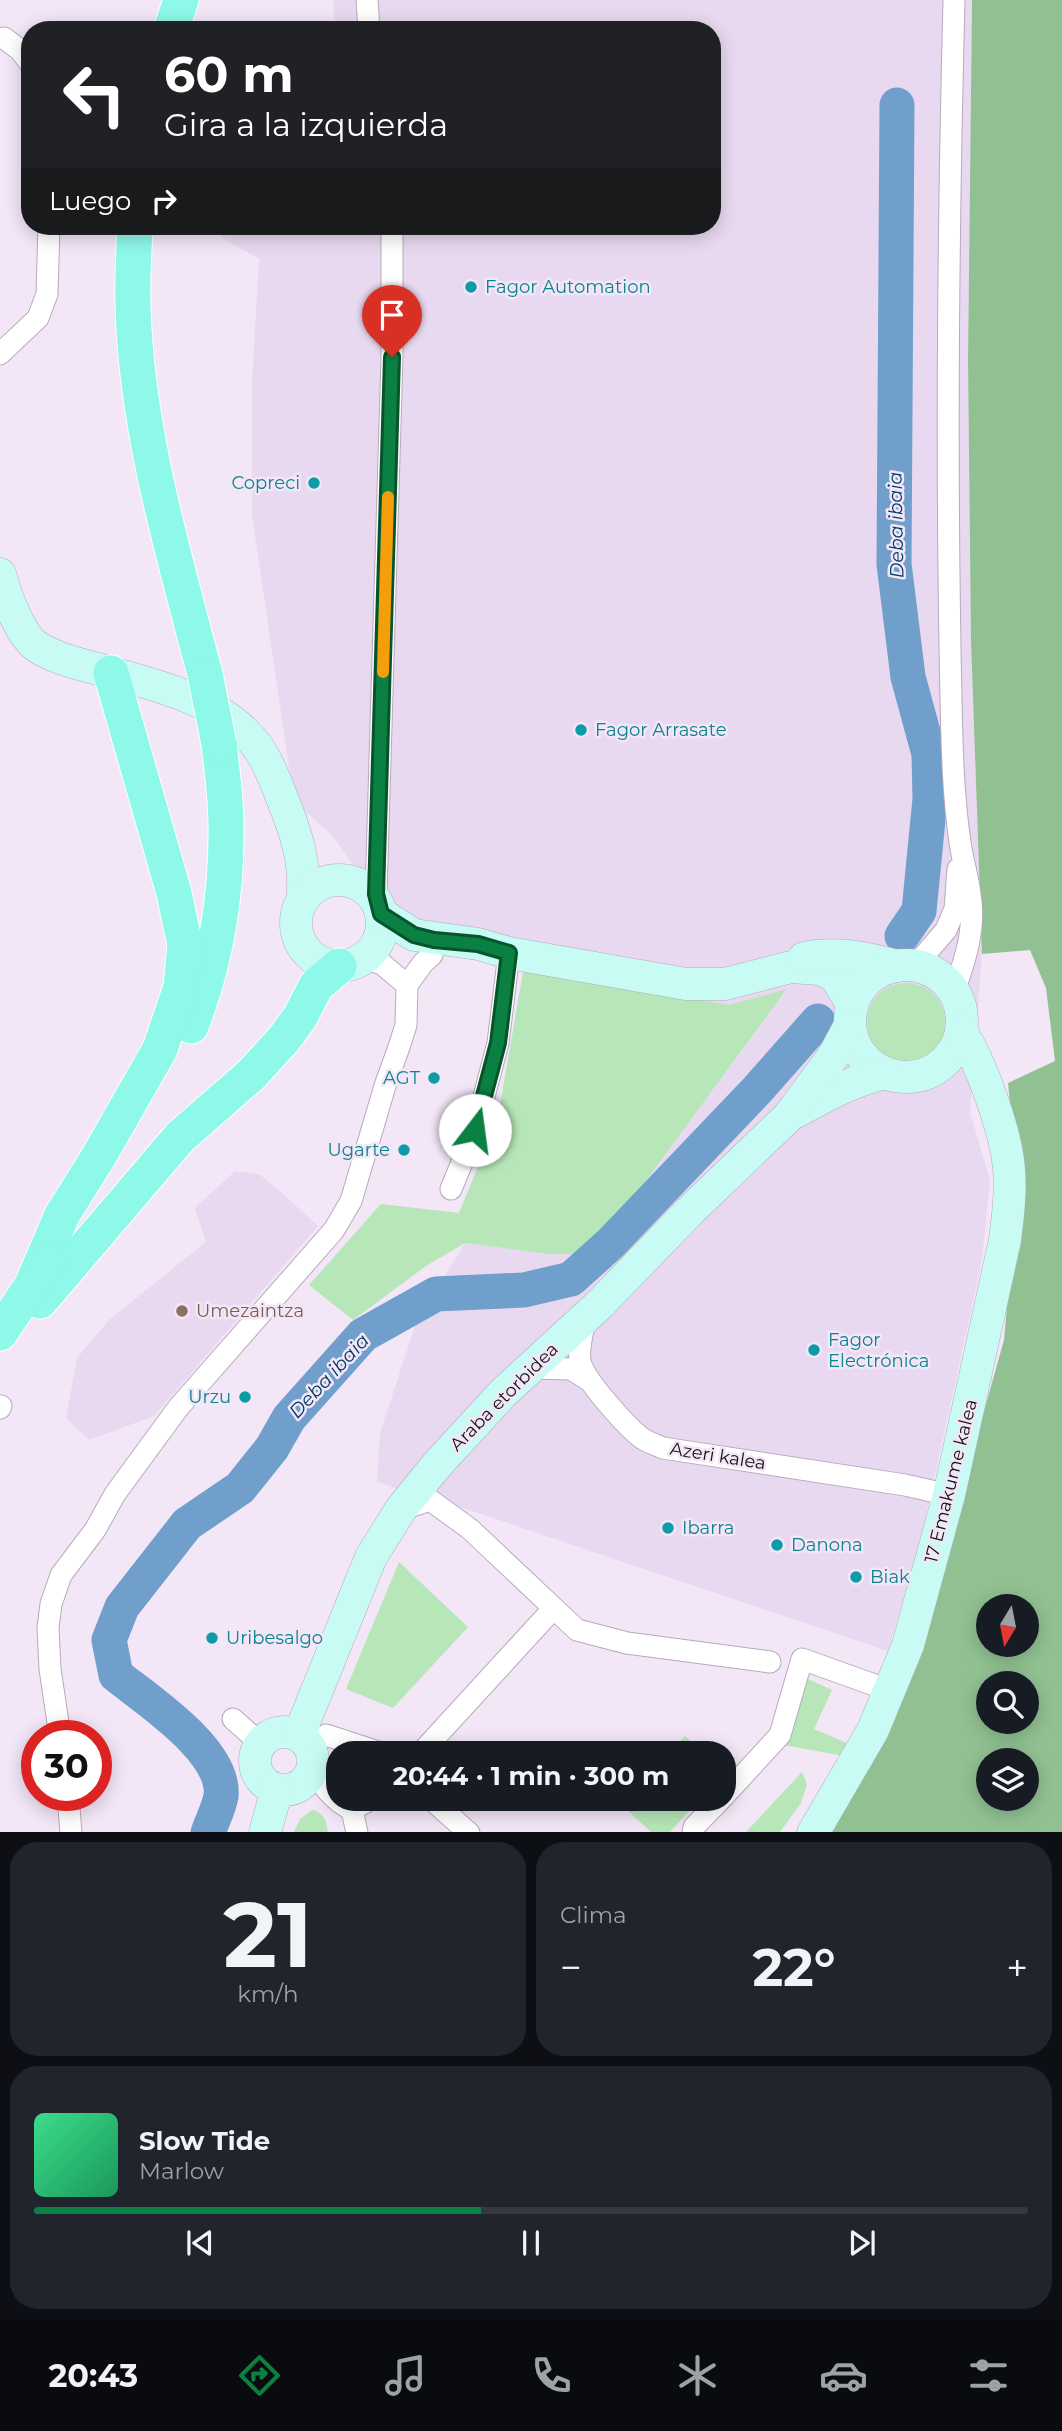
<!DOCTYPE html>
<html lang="es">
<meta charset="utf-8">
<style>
body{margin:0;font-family:Montserrat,sans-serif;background:#20242c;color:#f1f3f6;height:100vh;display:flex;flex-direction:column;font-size:26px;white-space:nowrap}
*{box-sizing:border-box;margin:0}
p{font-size:23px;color:#9ea1a6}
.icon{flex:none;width:38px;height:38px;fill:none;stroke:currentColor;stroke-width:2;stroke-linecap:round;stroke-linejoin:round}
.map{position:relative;height:1832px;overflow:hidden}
.details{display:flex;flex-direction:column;gap:10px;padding:10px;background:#0d0f14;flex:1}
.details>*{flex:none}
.guide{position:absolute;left:21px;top:21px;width:700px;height:214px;border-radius:28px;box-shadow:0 4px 18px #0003;background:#202124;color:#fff;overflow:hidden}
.needle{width:46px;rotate:190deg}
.buttons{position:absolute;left:976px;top:1594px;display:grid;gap:14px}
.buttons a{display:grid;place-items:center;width:63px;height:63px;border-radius:50%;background:#171b24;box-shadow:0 4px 18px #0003;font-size:35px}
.speed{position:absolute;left:21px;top:1720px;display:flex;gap:14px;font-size:35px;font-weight:700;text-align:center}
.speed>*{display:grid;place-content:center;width:91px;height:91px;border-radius:50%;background:#171b24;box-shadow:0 4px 18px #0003;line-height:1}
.speed .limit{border:10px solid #d22;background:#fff;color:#111}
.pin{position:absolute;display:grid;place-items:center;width:60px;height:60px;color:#fff;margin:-72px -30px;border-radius:50% 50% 50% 0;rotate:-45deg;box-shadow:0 0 7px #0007}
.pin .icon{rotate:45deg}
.me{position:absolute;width:77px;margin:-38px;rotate:15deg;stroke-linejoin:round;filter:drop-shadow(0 0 5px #0008)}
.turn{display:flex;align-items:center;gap:24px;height:147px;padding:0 28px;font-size:32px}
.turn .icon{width:91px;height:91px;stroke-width:2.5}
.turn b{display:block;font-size:49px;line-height:60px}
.then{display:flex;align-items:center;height:66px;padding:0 28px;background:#0003;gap:14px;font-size:26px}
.big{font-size:52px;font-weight:700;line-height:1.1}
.details .widget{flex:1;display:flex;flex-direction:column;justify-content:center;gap:10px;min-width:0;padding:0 24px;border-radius:28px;background:#20242c}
.details .dial{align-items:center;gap:0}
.dial b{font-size:91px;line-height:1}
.song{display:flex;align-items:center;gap:21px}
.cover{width:84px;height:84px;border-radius:10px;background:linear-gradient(135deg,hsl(150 70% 55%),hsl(150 70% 35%))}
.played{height:7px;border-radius:4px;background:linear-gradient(90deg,#0b8043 45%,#363941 45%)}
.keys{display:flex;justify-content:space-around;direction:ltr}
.heat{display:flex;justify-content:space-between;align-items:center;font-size:38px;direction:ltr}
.details .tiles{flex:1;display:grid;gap:10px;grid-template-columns:1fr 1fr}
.widget:last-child{grid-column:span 2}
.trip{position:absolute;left:326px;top:1741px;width:410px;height:70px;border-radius:28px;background:#171b24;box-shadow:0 4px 18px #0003;font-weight:700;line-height:70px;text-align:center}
.tab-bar{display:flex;height:112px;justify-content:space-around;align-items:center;background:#090b0e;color:#9ea1a6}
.tab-bar .icon{width:49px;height:49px}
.tab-bar .current{color:#0b8043}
.tab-bar b{font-size:32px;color:#f1f3f6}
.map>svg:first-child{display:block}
.built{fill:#e9d9f0}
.green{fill:#b7e7b8}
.forest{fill:#91c193;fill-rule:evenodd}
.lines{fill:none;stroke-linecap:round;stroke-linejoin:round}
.river{stroke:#709fcb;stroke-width:35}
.street-casing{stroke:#b6abbb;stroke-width:23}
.secondary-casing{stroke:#b6abbb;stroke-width:33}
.primary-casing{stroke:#fff;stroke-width:37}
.street{stroke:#fff;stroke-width:21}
.secondary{stroke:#c7fbf4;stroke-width:32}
.primary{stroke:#8ef8e9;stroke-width:35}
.primary-bridge-casing{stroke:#fff;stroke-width:37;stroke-linecap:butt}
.primary-bridge{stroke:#8ef8e9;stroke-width:35}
.route-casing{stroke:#07532c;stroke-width:18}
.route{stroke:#0b8043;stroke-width:12}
.slow{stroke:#f59e0b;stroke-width:12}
.culture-dot{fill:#0f9aa8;stroke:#f2e6f7;stroke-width:2.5}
.education-dot{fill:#8d6e63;stroke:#f2e6f7;stroke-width:2.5}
.labels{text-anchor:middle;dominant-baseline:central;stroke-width:5;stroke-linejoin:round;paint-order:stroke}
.culture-label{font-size:18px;fill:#0d838f;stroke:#f2e6f7;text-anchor:start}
.education-label{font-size:18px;fill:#785e54;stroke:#f2e6f7;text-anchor:start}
.street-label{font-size:18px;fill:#161218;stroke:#f2e6f7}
.water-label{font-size:19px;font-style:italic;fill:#013b65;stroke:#f2e6f7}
</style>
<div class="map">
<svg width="1062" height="1833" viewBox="0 0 1062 1833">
<rect width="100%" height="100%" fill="#f2e6f7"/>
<!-- built -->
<g class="built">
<path d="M 333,0 L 972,0 L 968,361 L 971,641 L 982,953 L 970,1113 L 990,1180 L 982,1260 L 920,1543 L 888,1651 L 454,1505 L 430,1500 L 377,1482 L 380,1433 L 415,1326 L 465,1243 L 548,1254 L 577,1254 L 621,1215 L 787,990 L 729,1005 L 409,944 L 332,835 L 294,801 L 252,515 L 252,382 L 259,259 L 221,237 L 221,226 L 712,226 L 712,30 L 335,30 Z"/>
<path d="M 235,1171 L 260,1175 L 279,1190 L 318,1226 L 154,1416 L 89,1440 L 66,1418 L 77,1358 L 109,1320 L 206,1242 L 195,1208 Z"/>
</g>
<!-- green -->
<g class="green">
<path d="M 524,966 L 729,1005 L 787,989 L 621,1215 L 577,1254 L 548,1254 L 465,1243 L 426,1266 L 353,1320 L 309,1285 L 381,1204 L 459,1213 L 498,1117 Z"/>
<circle cx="906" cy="1022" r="39"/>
<path d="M 399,1562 L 468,1627 L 393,1708 L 346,1689 Z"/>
<path d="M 806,1678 L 832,1690 L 814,1729 L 849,1744 L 844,1756 L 784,1745 Z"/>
<path d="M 685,1736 L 704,1753 L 670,1753 Z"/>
<path d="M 802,1772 L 807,1784 L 801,1803 L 780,1832 L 746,1832 Z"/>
<path d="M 629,1799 L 700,1799 L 670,1832 L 652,1833 L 623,1806 Z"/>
<path d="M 312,1810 C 325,1813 326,1821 328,1832 L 294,1832 L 300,1819 Z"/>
</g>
<!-- forest -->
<path class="forest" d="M 972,0 L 1062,0 L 1062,1832 L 831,1833 L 908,1683 L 1004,1340 L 1018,1184 L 1008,1083 L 1055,1061 L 1046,988 L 1030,950 L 982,954 L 971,641 L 968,361 ZM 989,1606 L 1027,1606 L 1027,1645 L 989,1645 ZM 989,1684 L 1027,1684 L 1027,1722 L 989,1722 ZM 989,1760 L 1027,1760 L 1027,1799 L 989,1799 Z"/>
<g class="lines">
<!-- river -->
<g class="river">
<path d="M 897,105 L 894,564 L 908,677 L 929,754 L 930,799 L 919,911 L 902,936"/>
<path d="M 208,1833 C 212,1821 219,1808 221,1796 C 226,1751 147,1700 116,1675 L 109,1640 L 122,1607 L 187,1524 L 240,1488 L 272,1448 L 289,1418 L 363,1335 L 436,1294 L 524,1290 L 571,1279 L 611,1243 L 757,1090 L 818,1021"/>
</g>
<!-- street casing -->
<g class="street-casing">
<g id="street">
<path d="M 367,0 L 369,30"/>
<path d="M 954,0 C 948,233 946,466 951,699 C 952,747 953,795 960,842 C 962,859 968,876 970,894 C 976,928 965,960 954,992"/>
<path d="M 4,38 L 20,50 L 30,63"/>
<path d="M 0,354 L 38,318 L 47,294 L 49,226"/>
<path d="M 380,910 L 376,894 L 392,357 L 392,226"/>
<path d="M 364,958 L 382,964 L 407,985"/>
<path d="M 915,966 L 946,930 L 955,909 L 958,869"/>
<path d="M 407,985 L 423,963 L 432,955"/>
<path d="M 451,1189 L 475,1131 L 498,1043 L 509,953"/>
<path d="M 586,1317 C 583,1331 578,1346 580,1360 C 582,1378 628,1428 643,1439 C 649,1443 657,1445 663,1448 L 905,1485 L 949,1495"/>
<path d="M 531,1368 L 571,1369 L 587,1379"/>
<path d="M 0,1408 L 1,1406"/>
<path d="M 403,1509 L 430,1500 L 470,1529 L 577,1630 L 627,1643 L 770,1662"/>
<path d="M 233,1719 L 261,1744"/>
<path d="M 326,1735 L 384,1754"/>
<path d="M 60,1736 L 50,1669 L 48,1628 L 51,1604 L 61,1575 L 95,1530 L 115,1494 L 178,1408 L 334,1230 L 351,1201 L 385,1086 L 399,1047 L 406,1025 L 407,985"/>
<path d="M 420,1754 L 553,1609"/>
<path d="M 313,1766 C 321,1786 333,1800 352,1810"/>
<path d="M 68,1796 L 71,1833"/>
<path d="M 723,1797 L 780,1735 L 802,1659 L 891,1691"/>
<path d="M 431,1799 L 469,1833"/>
<path d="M 352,1810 L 357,1833"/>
<path d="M 352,1810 L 371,1799"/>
<path d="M 693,1833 L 694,1827 L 721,1799"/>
</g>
</g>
<!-- secondary casing -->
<g class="secondary-casing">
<g id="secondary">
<path d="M 0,574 C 5,594 21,638 39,648 C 59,660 84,665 105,671 C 155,685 218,699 253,741 C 266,756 275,780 282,798 C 296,832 307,865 302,902"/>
<circle cx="339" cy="923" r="43"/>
<path d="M 381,914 L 414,935 L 478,944 L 509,953 L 686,984 L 725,984 L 791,967 L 820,969 L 835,976 L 852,1004"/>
<path d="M 804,958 C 835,951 867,958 897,966"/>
<circle cx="906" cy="1021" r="56"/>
<path d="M 796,1112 C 825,1096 853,1080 886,1073"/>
<circle cx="284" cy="1761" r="29"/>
<path d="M 299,1735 L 371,1557 L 401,1509 L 436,1466 L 503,1393 L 599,1305 L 690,1211 L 789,1116 L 834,1055 L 850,1025"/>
<path d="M 265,1833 L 277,1789"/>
<path d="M 813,1833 L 873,1730 L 908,1645 L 949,1495 L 1005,1240 C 1008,1216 1011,1193 1009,1169 C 1006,1131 981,1063 961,1031"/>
</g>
</g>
<!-- primary casing -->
<g class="primary-casing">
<g id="primary">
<path d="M 171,30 L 181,0"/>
<path d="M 135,226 C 134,252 132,280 133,306 C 136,429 174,556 205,674"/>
<path d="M 191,1026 C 216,962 227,893 226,825 C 226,798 222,770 219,744"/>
<path d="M 34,1280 L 62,1215 L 99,1156 L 160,1049 L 181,987 L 185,945 L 174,893 L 111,673"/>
<path d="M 40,1301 L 180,1137 L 251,1075 L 284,1039 L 300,1017 L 316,986 L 339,966"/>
<path d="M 0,1333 L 48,1261"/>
</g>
</g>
<!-- street -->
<use href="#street" class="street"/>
<!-- secondary -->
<use href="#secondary" class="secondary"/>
<!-- primary -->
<use href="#primary" class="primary"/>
<!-- primary-bridge casing -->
<g class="primary-bridge-casing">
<path id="primary-bridge" d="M 205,674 L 219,744"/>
</g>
<!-- primary-bridge -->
<use href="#primary-bridge" class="primary-bridge"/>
</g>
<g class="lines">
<!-- route casing -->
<g class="route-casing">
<path id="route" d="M 392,357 L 376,894 L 381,914 L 414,935 L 434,940 L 478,944 L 509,953 L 498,1043 L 475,1130"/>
</g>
<!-- route -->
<use href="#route" class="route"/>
<!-- slow -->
<path class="slow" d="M 383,672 L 388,497"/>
</g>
<!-- markers -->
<g class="culture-dot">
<circle cx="471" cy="287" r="7"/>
<circle cx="314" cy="483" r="7"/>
<circle cx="581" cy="730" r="7"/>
<circle cx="434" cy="1078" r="7"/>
<circle cx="404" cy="1150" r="7"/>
<circle cx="814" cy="1350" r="7"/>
<circle cx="245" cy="1397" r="7"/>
<circle cx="668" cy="1528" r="7"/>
<circle cx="777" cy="1545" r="7"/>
<circle cx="856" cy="1577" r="7"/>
<circle cx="212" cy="1638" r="7"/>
</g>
<circle class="education-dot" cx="182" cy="1311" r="7"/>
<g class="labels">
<!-- culture labels -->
<g class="culture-label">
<text x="485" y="287">Fagor Automation</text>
<text x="300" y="483" text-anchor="end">Copreci</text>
<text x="595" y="730">Fagor Arrasate</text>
<text x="420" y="1078" text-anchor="end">AGT</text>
<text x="390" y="1150" text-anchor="end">Ugarte</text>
<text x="828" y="1340">Fagor<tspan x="828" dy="21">Electrónica</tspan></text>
<text x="231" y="1397" text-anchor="end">Urzu</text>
<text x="682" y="1528">Ibarra</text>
<text x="791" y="1545">Danona</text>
<text x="870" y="1577">Biak</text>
<text x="226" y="1638">Uribesalgo</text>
</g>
<!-- education labels -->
<g class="education-label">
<text x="196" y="1311">Umezaintza</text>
</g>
<!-- street labels -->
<g class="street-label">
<text transform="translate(504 1397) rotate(-45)">Araba etorbidea</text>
<text transform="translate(718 1456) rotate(9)">Azeri kalea</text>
<text transform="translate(951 1481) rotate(-76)">17 Emakume kalea</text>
</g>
<!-- water labels -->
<g class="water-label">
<text transform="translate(896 525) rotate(-91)">Deba ibaia</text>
<text transform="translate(329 1376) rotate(-47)">Deba ibaia</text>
</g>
</g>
</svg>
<div class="buttons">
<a><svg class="needle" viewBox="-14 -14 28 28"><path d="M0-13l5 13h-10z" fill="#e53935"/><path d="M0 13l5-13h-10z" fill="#9ea1a6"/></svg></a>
<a><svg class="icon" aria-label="search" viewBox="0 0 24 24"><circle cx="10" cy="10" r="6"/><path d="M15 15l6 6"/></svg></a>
<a><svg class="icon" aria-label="layers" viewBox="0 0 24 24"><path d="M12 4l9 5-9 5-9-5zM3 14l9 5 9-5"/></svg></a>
</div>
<div class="speed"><div class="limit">30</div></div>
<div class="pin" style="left:392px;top:357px;background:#d93025"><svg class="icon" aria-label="arrive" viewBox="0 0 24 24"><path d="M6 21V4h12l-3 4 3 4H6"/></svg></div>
<svg class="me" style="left:475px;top:1130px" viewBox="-20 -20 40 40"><circle r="19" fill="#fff"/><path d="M0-13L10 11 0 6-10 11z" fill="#0b8043"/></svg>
<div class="trip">20:44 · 1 min · 300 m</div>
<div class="guide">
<div class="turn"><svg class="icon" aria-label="left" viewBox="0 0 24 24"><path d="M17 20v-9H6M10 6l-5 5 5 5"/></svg><div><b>60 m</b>Gira a la izquierda</div></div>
<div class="then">Luego<svg class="icon" aria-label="right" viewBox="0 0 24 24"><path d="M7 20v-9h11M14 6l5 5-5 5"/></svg></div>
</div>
</div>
<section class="details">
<div class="tiles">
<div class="widget dial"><b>21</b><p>km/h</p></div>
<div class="widget"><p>Clima</p>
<div class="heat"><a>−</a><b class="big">22°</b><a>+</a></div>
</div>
<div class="widget">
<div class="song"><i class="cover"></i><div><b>Slow Tide</b><p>Marlow</p></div></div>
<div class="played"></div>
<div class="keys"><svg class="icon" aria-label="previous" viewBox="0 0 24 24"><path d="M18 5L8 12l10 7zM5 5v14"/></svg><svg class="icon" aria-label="pause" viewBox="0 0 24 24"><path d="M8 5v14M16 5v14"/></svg><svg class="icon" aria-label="next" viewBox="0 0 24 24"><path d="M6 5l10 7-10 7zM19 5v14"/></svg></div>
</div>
</div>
</section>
<nav class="tab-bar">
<b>20:43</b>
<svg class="icon current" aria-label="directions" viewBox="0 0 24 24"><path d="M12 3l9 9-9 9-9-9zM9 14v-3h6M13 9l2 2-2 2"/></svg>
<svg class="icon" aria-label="music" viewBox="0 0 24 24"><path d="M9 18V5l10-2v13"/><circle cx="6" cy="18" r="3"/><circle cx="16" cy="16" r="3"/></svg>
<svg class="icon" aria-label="phone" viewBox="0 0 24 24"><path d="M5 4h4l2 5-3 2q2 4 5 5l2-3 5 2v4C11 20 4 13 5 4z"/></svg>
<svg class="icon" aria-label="climate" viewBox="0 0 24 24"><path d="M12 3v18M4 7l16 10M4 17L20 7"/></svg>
<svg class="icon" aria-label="car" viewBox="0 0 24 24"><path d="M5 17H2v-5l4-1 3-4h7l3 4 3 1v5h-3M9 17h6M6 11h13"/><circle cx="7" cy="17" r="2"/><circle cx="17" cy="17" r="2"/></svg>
<svg class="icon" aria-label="filters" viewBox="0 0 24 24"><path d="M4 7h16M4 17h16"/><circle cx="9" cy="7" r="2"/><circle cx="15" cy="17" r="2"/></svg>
</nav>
